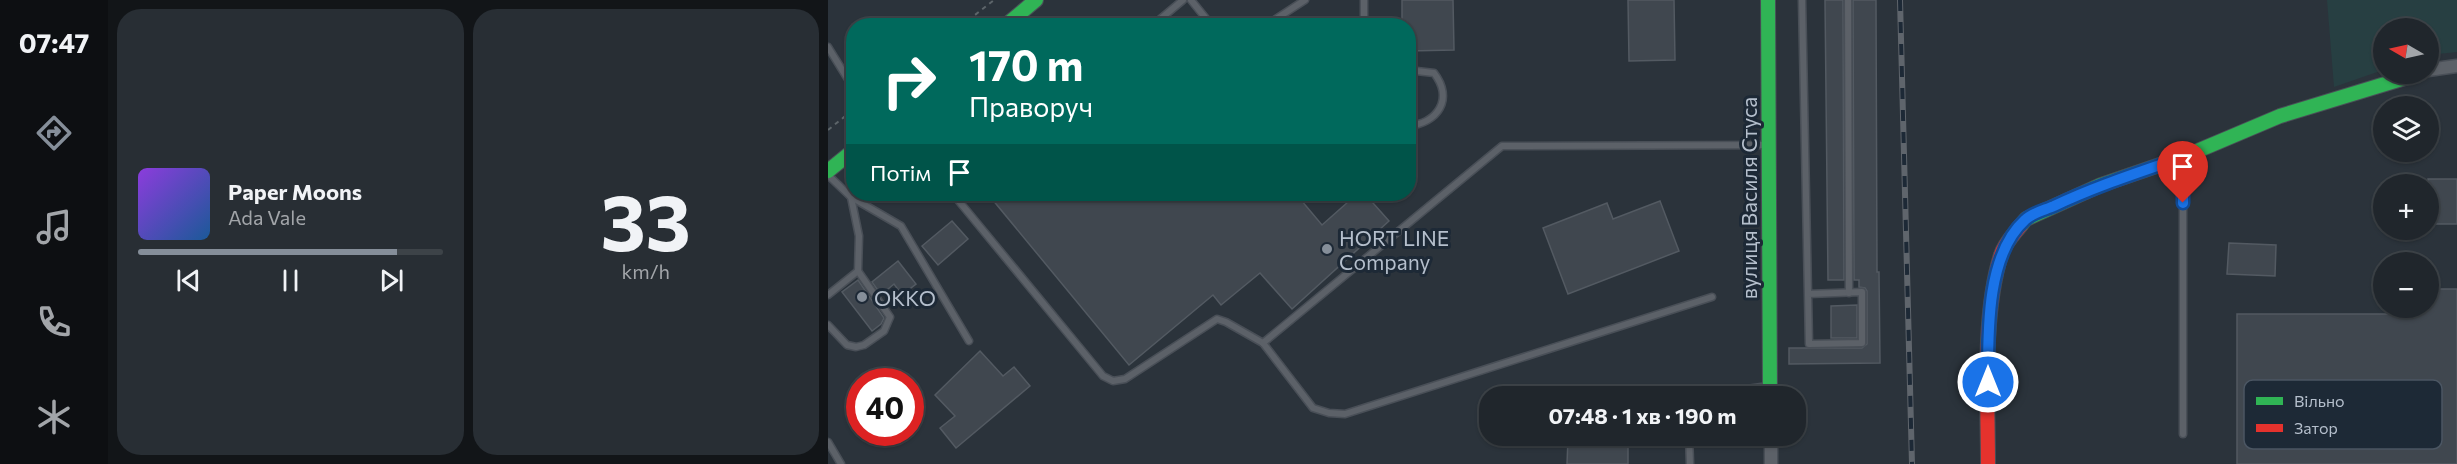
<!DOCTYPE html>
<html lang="uk">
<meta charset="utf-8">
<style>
body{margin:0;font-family:Commissioner,sans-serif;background:#282e34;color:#f1f3f6;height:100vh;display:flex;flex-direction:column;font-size:22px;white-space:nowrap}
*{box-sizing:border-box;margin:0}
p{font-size:20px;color:#a2a5a9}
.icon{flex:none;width:33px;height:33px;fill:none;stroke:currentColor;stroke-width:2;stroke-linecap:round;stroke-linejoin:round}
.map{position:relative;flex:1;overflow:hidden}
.drawer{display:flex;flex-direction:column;gap:9px;padding:9px;background:#121518;width:720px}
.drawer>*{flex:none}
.hud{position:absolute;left:18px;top:18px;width:570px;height:183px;border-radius:24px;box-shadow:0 2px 4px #0004,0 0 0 2px #3d4348;background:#00695c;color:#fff;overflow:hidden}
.needle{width:39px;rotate:279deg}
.tools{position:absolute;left:1545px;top:18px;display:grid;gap:12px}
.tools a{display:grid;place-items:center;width:66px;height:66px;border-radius:50%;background:#20262c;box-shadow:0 2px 4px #0004,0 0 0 2px #3d4348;font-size:30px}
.speed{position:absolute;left:18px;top:368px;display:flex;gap:12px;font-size:30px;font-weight:700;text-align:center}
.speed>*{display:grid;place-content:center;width:78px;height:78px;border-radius:50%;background:#20262c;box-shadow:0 2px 4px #0004,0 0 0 2px #3d4348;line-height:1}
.speed .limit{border:9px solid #d22;background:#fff;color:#111}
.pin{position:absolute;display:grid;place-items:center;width:51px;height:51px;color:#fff;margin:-62px -26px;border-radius:50% 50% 50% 0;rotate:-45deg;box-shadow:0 0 6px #0007}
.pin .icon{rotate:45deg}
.me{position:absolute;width:66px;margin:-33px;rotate:0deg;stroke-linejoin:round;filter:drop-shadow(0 0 4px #0008)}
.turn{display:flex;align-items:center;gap:21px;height:126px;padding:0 24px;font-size:27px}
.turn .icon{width:78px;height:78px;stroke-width:2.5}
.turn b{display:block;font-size:42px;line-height:51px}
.then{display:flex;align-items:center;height:57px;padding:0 24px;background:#0003;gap:12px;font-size:22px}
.drawer .widget{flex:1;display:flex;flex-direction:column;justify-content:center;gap:9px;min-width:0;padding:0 21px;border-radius:24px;background:#282e34}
.drawer .dial{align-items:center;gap:0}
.dial b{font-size:78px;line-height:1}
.song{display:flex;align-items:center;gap:18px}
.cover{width:72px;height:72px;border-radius:9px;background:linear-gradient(135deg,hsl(270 70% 55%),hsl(210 70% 35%))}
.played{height:6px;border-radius:3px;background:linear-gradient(90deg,#858e99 85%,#3d4348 85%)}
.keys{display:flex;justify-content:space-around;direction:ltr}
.drawer .tiles{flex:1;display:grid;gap:9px;grid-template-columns:repeat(2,1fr)}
.trip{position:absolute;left:651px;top:386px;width:327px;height:60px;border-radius:24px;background:#20262c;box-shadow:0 2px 4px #0004,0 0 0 2px #3d4348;font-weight:700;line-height:60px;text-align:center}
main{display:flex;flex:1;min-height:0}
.tabs{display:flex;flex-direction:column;width:108px;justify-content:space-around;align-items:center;background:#0d0f12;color:#a2a5a9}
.tabs .icon{width:42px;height:42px}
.tabs .selected{color:#858e99}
.tabs b{font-size:27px;color:#f1f3f6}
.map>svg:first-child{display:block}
.green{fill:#273f42}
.building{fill:#40474f;stroke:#535a62;stroke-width:1.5}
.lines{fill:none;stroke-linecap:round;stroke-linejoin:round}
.lane-casing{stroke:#494f57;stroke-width:9}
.street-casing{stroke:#494f57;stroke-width:15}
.fast-casing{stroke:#494f57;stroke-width:16}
.jam-casing{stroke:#494f57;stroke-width:16}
.path{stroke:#5d656a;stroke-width:2;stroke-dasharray:4.5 4.5;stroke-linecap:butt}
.lane{stroke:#5c6168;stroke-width:6}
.street{stroke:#5c6168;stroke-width:12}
.fast{stroke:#30b455;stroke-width:14}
.jam{stroke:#e5322d;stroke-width:14}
.rail-casing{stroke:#5f656c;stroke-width:6}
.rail{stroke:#1d2936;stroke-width:4;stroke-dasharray:11;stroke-linecap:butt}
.route-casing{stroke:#114b97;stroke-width:15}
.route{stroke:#1a73e8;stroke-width:10}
.poi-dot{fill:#858e99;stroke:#1d2936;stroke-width:2}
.labels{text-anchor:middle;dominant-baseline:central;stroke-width:6;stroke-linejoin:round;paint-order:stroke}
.street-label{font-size:21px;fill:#b5bfcc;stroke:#1d2936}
.poi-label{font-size:21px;fill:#b5bfcc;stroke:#1d2936;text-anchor:start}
.key{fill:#1d2936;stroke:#4b5663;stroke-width:1.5}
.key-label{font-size:16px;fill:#b5bfcc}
</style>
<main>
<nav class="tabs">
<b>07:47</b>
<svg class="icon selected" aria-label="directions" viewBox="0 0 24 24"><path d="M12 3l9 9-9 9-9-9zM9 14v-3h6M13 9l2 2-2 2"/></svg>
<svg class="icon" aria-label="music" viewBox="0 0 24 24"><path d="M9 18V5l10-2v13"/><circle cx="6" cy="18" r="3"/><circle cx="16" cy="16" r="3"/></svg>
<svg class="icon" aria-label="phone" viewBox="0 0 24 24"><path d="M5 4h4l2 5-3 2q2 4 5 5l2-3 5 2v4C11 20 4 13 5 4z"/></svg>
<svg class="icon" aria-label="climate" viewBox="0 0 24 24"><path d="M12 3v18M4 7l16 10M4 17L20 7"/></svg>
</nav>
<section class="drawer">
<div class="tiles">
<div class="widget">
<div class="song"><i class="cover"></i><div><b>Paper Moons</b><p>Ada Vale</p></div></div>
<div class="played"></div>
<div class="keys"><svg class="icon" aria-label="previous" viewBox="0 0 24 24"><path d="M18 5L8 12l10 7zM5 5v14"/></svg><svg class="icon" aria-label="pause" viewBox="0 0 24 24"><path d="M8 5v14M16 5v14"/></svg><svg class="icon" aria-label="next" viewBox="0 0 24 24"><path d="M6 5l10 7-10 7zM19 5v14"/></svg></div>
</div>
<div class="widget dial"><b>33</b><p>km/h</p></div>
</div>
</section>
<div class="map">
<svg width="1629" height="464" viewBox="0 0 1629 464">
<rect width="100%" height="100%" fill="#2b333b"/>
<!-- green -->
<path class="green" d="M 1499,0 L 1629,0 L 1629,52 L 1601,55 L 1600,28 L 1556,28 L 1555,70 L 1506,87 Z"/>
<!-- building -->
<g class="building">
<path d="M 574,0 L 625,0 L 626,50 L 580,51 L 580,26 L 574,26 Z"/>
<path d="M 800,0 L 846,0 L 847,60 L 801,61 Z"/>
<path d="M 997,0 L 1015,0 L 1016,280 L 1000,280 Z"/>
<path d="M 1025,0 L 1048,0 L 1049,272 L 1051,272 L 1052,363 L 961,364 L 961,348 L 1034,348 L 1039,344 L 1039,291 L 1037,288 L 1031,287 L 1031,280 L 1026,280 Z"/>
<rect x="1600" y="179" width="29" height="45"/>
<path d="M 170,194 L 468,194 L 494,225 L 529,194 L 537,194 L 561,221 L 464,309 L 432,273 L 393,305 L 385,295 L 301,365 L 164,199 Z"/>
<path d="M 832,201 L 851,251 L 740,294 L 715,228 L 779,203 L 785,219 Z"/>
<path d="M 124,221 L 140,239 L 110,265 L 94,246 Z"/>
<path d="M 1401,243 L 1448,245 L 1447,276 L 1399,274 Z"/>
<path d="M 70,261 L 88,284 L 74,295 L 66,284 L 53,295 L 44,282 Z"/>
<path d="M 30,280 L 56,318 L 53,324 L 44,331 L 14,292 Z"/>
<path d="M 1600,289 L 1629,289 L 1629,464 L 1409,464 L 1409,314 L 1582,314 L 1582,308 L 1600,308 Z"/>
<path d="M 1029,305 L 1029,338 L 1003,338 L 1003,306 Z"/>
<path d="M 152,351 L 175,376 L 186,367 L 202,386 L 128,448 L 112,428 L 127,416 L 107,395 Z"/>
<path d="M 740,439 L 800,440 L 800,464 L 739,464 Z"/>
</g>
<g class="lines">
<!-- lane casing -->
<g class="lane-casing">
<g id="lane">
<path d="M 363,0 L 384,26"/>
<path d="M 536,0 L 536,26"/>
<path d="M 974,0 L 981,344 L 1034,343 L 1034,292 L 980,294"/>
<path d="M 1020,0 L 1021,293"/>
<path d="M 324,26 L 355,0"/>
<path d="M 437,26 L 477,0"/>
<path d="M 0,47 L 26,89"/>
<path d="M 580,70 L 606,73 C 626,99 610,123 580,126"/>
<path d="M 0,175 L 23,197 L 73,226 L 141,341"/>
<path d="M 125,194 L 275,376 L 285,381 L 297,379 L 389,319 L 398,322 L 435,343 L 485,408 L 501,413 L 517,414 L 884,297"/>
<path d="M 0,295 L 30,271"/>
<path d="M 0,325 L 19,345 L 28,347 L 36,345 L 56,331 L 62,317 L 30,271 L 31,236 L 23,197"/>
<path d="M 435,343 L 674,146 L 940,145"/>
<path d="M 867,396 L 941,386"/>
<path d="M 1355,434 L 1355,158"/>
<path d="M 861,435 L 862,464"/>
<path d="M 0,442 L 13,464"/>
</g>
</g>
<!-- street casing -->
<g class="street-casing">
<g id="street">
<path d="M 1600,70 L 1629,66"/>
<path d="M 943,435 L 943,464"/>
</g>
</g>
<!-- fast casing -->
<g class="fast-casing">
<g id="fast">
<path d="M 940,0 L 942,396"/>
<path d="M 177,26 L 208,0"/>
<path d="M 0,171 L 26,150"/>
<path d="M 1193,225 L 1198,219 L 1273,185 L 1355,157 L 1452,116 L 1590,74"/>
</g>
</g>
<!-- jam casing -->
<g class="jam-casing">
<path id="jam" d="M 1160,464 C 1160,401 1154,315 1173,255 C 1176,244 1186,234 1193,225"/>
</g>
<!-- path -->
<g class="path">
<path d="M 133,26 L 166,0"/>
<path d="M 0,130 L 26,109"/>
</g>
<!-- lane -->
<use href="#lane" class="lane"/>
<!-- street -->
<use href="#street" class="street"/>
<!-- fast -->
<use href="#fast" class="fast"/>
<!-- jam -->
<use href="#jam" class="jam"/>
<!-- rail casing -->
<g class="rail-casing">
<path id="rail" d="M 1072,0 L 1084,464"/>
</g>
<!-- rail -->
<use href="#rail" class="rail"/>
</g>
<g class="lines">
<!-- route casing -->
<g class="route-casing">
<path id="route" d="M 1160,382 C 1160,333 1158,255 1197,220 C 1204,213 1217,210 1226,206 C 1268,186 1312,172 1355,157 L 1355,203"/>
</g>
<!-- route -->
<use href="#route" class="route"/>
</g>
<!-- markers -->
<g class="poi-dot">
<circle cx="499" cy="249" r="6"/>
<circle cx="34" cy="297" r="6"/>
</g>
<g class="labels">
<!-- street labels -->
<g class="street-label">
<text transform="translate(920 198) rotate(-90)">вулиця Василя Стуса</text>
</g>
<!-- poi labels -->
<g class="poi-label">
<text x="511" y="237">HORT LINE<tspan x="511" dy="24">Company</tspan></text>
<text x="46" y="297">ОККО</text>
</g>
</g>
<!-- legend -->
<rect x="1416" y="380" width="198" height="69" rx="9" class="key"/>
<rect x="1428" y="397" width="27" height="8" fill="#30b455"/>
<rect x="1428" y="424" width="27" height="8" fill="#e5322d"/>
<g class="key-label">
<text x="1466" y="407">Вільно</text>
<text x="1466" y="434">Затор</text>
</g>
</svg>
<div class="tools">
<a><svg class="needle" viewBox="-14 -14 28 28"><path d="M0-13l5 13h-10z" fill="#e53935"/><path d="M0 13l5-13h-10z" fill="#a2a5a9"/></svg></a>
<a><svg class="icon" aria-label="layers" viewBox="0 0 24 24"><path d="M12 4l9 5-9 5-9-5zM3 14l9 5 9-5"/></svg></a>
<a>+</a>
<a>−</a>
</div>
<div class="speed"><div class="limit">40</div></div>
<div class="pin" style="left:1355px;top:203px;background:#d93025"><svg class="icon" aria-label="arrive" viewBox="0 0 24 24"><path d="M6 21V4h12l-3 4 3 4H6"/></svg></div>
<svg class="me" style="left:1160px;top:382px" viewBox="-20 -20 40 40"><circle r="17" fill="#1a73e8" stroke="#fff" stroke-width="3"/><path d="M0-11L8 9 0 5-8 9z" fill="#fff"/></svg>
<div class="trip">07:48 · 1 хв · 190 m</div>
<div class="hud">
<div class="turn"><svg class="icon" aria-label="right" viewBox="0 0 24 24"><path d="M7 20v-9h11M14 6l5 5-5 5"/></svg><div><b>170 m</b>Праворуч</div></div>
<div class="then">Потім<svg class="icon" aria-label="arrive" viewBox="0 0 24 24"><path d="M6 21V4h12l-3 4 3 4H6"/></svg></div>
</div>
</div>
</main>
